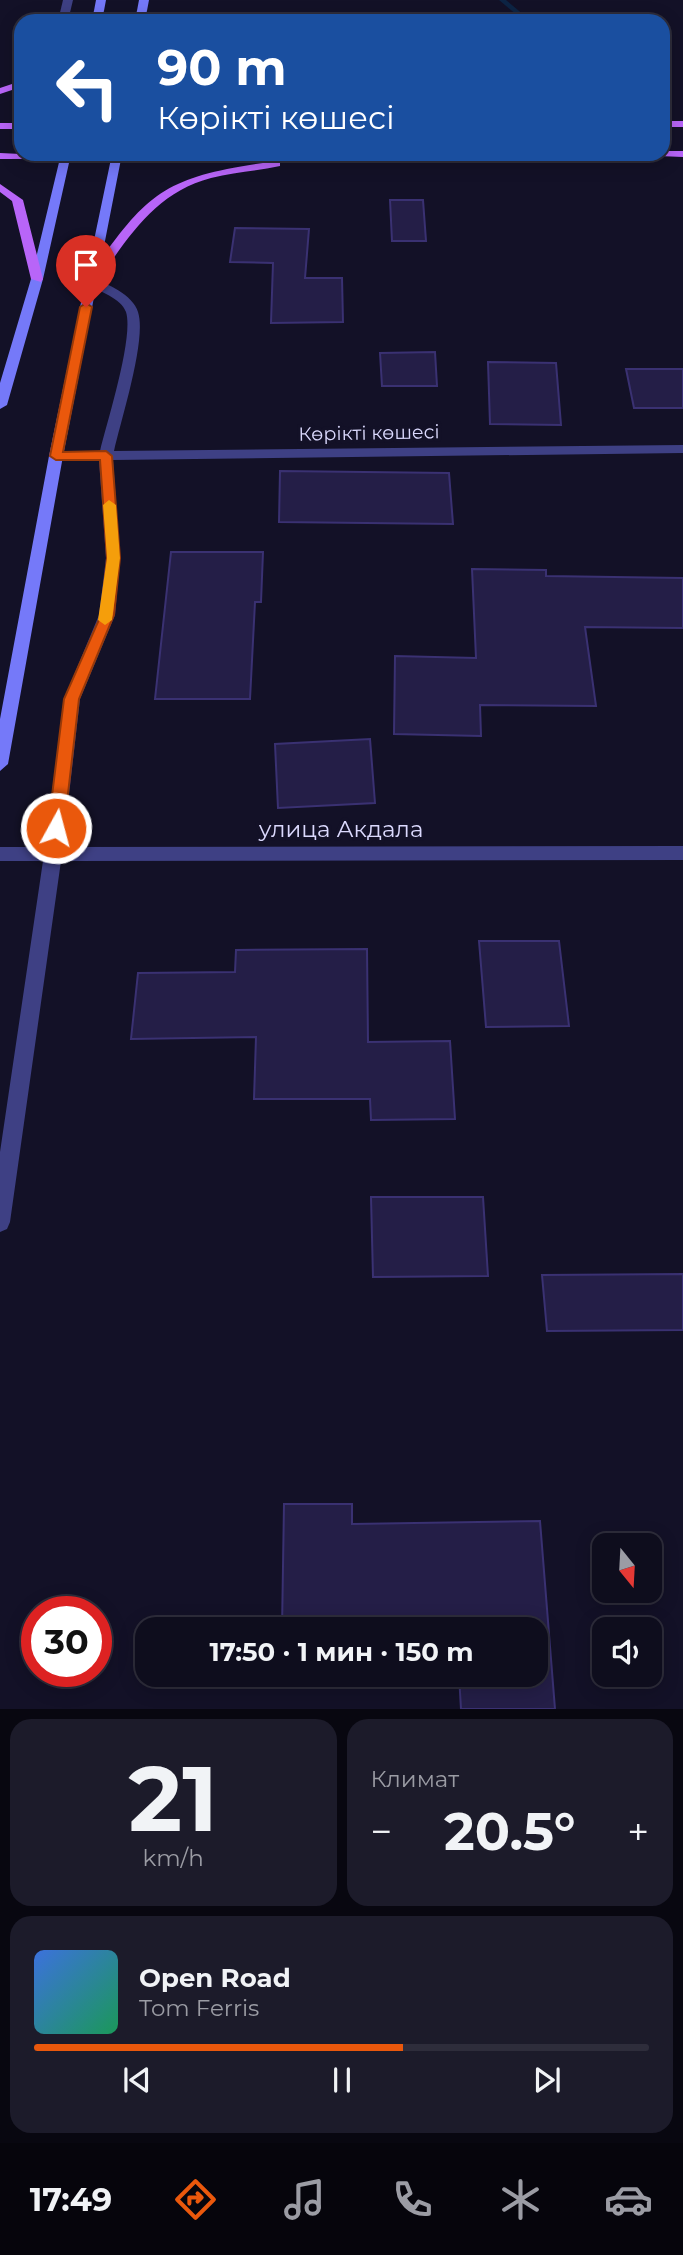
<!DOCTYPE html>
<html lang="ru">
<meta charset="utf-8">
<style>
body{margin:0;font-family:Montserrat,sans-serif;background:#1c1b2a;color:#f1f3f6;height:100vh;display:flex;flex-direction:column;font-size:26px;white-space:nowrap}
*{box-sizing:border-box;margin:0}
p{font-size:23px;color:#9b9ca4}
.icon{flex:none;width:38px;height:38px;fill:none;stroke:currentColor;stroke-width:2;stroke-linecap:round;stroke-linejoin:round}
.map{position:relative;height:1709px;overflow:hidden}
.details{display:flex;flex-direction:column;gap:10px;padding:10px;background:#080710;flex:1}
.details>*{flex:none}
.top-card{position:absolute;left:14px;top:14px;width:656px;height:147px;border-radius:21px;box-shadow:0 4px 18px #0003,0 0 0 2px #2e2d3b;background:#1a4fa0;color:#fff;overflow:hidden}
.needle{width:46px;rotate:162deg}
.tools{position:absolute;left:592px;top:1533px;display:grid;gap:14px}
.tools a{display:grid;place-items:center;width:70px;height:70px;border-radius:14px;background:#0e0d1d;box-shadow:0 4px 18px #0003,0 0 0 2px #2e2d3b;font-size:35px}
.speed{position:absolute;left:21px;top:1596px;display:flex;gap:14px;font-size:35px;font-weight:700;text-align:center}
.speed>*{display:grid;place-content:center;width:91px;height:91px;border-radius:50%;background:#0e0d1d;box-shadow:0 4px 18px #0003,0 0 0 2px #2e2d3b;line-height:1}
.speed .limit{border:10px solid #d22;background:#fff;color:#111}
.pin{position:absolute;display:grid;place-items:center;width:60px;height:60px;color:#fff;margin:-72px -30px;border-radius:50% 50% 50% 0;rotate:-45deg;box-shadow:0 0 7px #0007}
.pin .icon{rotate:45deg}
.me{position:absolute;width:77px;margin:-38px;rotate:7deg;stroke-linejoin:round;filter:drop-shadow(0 0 5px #0008)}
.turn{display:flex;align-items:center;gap:24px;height:147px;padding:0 28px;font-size:32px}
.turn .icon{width:91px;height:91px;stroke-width:2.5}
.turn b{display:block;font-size:49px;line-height:60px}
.big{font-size:52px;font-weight:700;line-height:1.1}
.details .tile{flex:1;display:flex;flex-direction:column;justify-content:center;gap:10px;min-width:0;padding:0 24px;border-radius:21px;background:#1c1b2a}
.details .dial{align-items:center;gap:0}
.dial b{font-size:91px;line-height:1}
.song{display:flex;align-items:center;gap:21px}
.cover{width:84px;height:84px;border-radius:10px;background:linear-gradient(135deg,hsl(220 70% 55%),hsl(150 70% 35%))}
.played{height:7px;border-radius:4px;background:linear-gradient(90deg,#ea580c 60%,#2e2d3b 60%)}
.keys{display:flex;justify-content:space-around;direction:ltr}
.heat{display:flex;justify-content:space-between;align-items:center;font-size:38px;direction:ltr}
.details .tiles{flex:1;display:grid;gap:10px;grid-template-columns:1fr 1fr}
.tile:last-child{grid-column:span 2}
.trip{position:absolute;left:135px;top:1617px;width:413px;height:70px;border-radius:21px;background:#0e0d1d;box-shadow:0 4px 18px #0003,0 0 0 2px #2e2d3b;font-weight:700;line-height:70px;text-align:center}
.dock{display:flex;height:112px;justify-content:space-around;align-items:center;background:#06050c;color:#9b9ca4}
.dock .icon{width:49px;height:49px}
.dock .selected{color:#ea580c}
.dock b{font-size:32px;color:#f1f3f6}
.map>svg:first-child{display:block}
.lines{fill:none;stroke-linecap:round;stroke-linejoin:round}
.stream{fill:#0d2444;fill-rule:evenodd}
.building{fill:#241e47;stroke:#3a3172;stroke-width:2}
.minor{fill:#3e4084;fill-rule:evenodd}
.secondary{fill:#7579f9;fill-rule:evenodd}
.primary{fill:#b865f8;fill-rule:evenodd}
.route{fill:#ea580c;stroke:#983908;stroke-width:2}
.slow{fill:#f59e0b}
.labels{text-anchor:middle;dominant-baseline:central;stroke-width:7;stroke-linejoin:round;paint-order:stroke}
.far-street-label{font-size:19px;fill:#dbd9fd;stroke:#131127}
.street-label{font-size:23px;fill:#dbd9fd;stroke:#131127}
</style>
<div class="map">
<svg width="683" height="1709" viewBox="0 0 683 1709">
<rect width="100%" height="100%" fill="#131127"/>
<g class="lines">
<!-- stream -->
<path class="stream" d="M 499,0 L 506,0 L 531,21 L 524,21 Z"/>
</g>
<!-- building -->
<g class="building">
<path d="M 390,200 L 423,200 L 426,241 L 392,241 Z"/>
<path d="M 235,228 L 309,229 L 305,278 L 342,278 L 343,322 L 271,323 L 273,263 L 230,262 Z"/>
<path d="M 435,352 L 437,386 L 382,386 L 380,353 Z"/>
<path d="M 488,362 L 556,363 L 561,425 L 490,424 Z"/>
<path d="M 626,369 L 683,369 L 683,408 L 634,408 Z"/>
<path d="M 280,471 L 449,473 L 453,524 L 279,522 Z"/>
<path d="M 171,552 L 263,552 L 261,602 L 255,602 L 250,699 L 155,699 Z"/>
<path d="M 472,569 L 546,570 L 546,576 L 683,578 L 683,628 L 585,627 L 596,706 L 480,705 L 481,736 L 394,734 L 395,656 L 476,658 Z"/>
<path d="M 370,739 L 375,803 L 278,808 L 275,744 Z"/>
<path d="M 479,941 L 559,941 L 569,1026 L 486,1027 Z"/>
<path d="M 367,949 L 368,1042 L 450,1041 L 455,1119 L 371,1120 L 370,1099 L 254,1099 L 256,1037 L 131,1039 L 138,973 L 235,972 L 236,950 Z"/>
<path d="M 371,1197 L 483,1197 L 488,1276 L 373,1277 Z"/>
<path d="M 683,1274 L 683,1330 L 547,1331 L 542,1275 Z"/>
<path d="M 284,1504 L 352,1504 L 352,1524 L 540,1521 L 555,1709 L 461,1709 L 459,1675 L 536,1675 L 536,1629 L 282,1629 Z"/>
</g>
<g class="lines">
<!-- minor -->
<g class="minor">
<path d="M 63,0 L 73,0 L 68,21 L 58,21 Z"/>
<path d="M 91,278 C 107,283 133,295 138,312 C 147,339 121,420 114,451 L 683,445 L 683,453 L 113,460 L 120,558 L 115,615 L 80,699 L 63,847 L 683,846 L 683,860 L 61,861 L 10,1222 L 7,1229 L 0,1232 L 0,1152 L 43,861 L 0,861 L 0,847 L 45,847 L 64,699 L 99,615 L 106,558 L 99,460 L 56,460 L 49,456 L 56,452 L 100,451 C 107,422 134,337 126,312 C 121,298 99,291 87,285 L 87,279 Z"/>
</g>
<!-- secondary -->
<g class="secondary">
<path d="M 96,0 L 106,0 L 102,21 L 92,21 Z"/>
<path d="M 139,0 L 149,0 L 145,21 L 135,21 Z"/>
<path d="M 61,154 L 71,154 L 43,279 L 7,405 L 0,409 L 0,383 L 31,279 Z"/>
<path d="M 112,154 L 122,154 L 63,456 L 8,764 L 0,771 L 0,719 L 49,456 Z"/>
</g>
<!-- primary -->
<g class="primary">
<path d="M 21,81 L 21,87 L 0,94 L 0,88 Z"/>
<rect x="663" y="121" width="20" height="6"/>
<rect x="0" y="123" width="21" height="6"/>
<path d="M 663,151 L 683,151 L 683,157 L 659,156 L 658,154 L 663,154 Z"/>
<path d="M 0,153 L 21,154 L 604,154 L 599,157 L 0,159 Z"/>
<path d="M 276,161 L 280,162 L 280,166 C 257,171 234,172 211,178 C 154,193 127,239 95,285 L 85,282 C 149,189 163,177 276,161 Z"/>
<path d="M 0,184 L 23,200 L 43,279 L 41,282 L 31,279 L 12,201 L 0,192 Z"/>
</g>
</g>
<!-- route -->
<path class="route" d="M 86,303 L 92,307 L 63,452 L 106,451 L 112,456 L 120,558 L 114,615 L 79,699 L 64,828 L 56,835 L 48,828 L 64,699 L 101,615 L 107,558 L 100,460 L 56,460 L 50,456 L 80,307 Z"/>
<!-- slow -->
<path class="slow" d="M 109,500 L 116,505 L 120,558 L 112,620 L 105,625 L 98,620 L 107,558 L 103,505 Z"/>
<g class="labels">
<!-- far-street labels -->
<g class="far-street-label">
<text transform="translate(369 433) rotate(-1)">Көрікті көшесі</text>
</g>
<!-- street labels -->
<g class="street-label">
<text x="341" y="829">улица Акдала</text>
</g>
</g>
</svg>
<div class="tools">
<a><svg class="needle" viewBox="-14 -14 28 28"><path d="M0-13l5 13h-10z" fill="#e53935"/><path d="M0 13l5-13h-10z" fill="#9b9ca4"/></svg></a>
<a><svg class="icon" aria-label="sound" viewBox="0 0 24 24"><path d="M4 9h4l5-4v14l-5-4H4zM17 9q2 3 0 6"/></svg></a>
</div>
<div class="speed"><div class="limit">30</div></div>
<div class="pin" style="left:86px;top:307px;background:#d93025"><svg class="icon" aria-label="arrive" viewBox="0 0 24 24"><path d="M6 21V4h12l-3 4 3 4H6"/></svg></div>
<svg class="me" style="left:56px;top:828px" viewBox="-20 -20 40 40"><circle r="17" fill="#ea580c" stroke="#fff" stroke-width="3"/><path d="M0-11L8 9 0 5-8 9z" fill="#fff"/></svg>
<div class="trip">17:50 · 1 мин · 150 m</div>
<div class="top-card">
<div class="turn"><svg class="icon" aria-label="left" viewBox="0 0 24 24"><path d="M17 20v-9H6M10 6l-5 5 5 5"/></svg><div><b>90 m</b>Көрікті көшесі</div></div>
</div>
</div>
<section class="details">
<div class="tiles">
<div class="tile dial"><b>21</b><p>km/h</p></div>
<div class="tile"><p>Климат</p>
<div class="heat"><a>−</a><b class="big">20.5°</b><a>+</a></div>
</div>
<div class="tile">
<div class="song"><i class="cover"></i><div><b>Open Road</b><p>Tom Ferris</p></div></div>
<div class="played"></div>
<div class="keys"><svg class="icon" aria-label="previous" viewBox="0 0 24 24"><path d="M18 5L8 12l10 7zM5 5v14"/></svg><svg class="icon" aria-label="pause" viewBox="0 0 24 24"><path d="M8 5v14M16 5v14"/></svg><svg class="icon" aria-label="next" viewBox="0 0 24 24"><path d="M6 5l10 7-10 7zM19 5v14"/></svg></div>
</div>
</div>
</section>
<nav class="dock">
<b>17:49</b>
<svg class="icon selected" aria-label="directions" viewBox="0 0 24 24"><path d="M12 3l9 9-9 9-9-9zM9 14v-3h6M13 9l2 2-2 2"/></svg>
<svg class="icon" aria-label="music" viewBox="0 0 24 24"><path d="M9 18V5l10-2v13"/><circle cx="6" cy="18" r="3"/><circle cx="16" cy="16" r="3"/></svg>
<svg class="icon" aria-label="phone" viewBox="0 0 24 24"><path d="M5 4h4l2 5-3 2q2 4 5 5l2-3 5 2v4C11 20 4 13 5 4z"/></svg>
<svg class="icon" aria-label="climate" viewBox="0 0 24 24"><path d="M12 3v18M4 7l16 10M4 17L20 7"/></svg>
<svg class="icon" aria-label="car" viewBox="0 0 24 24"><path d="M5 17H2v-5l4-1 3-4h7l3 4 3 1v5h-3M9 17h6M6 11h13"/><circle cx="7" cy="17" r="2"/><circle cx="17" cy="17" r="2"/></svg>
</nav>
